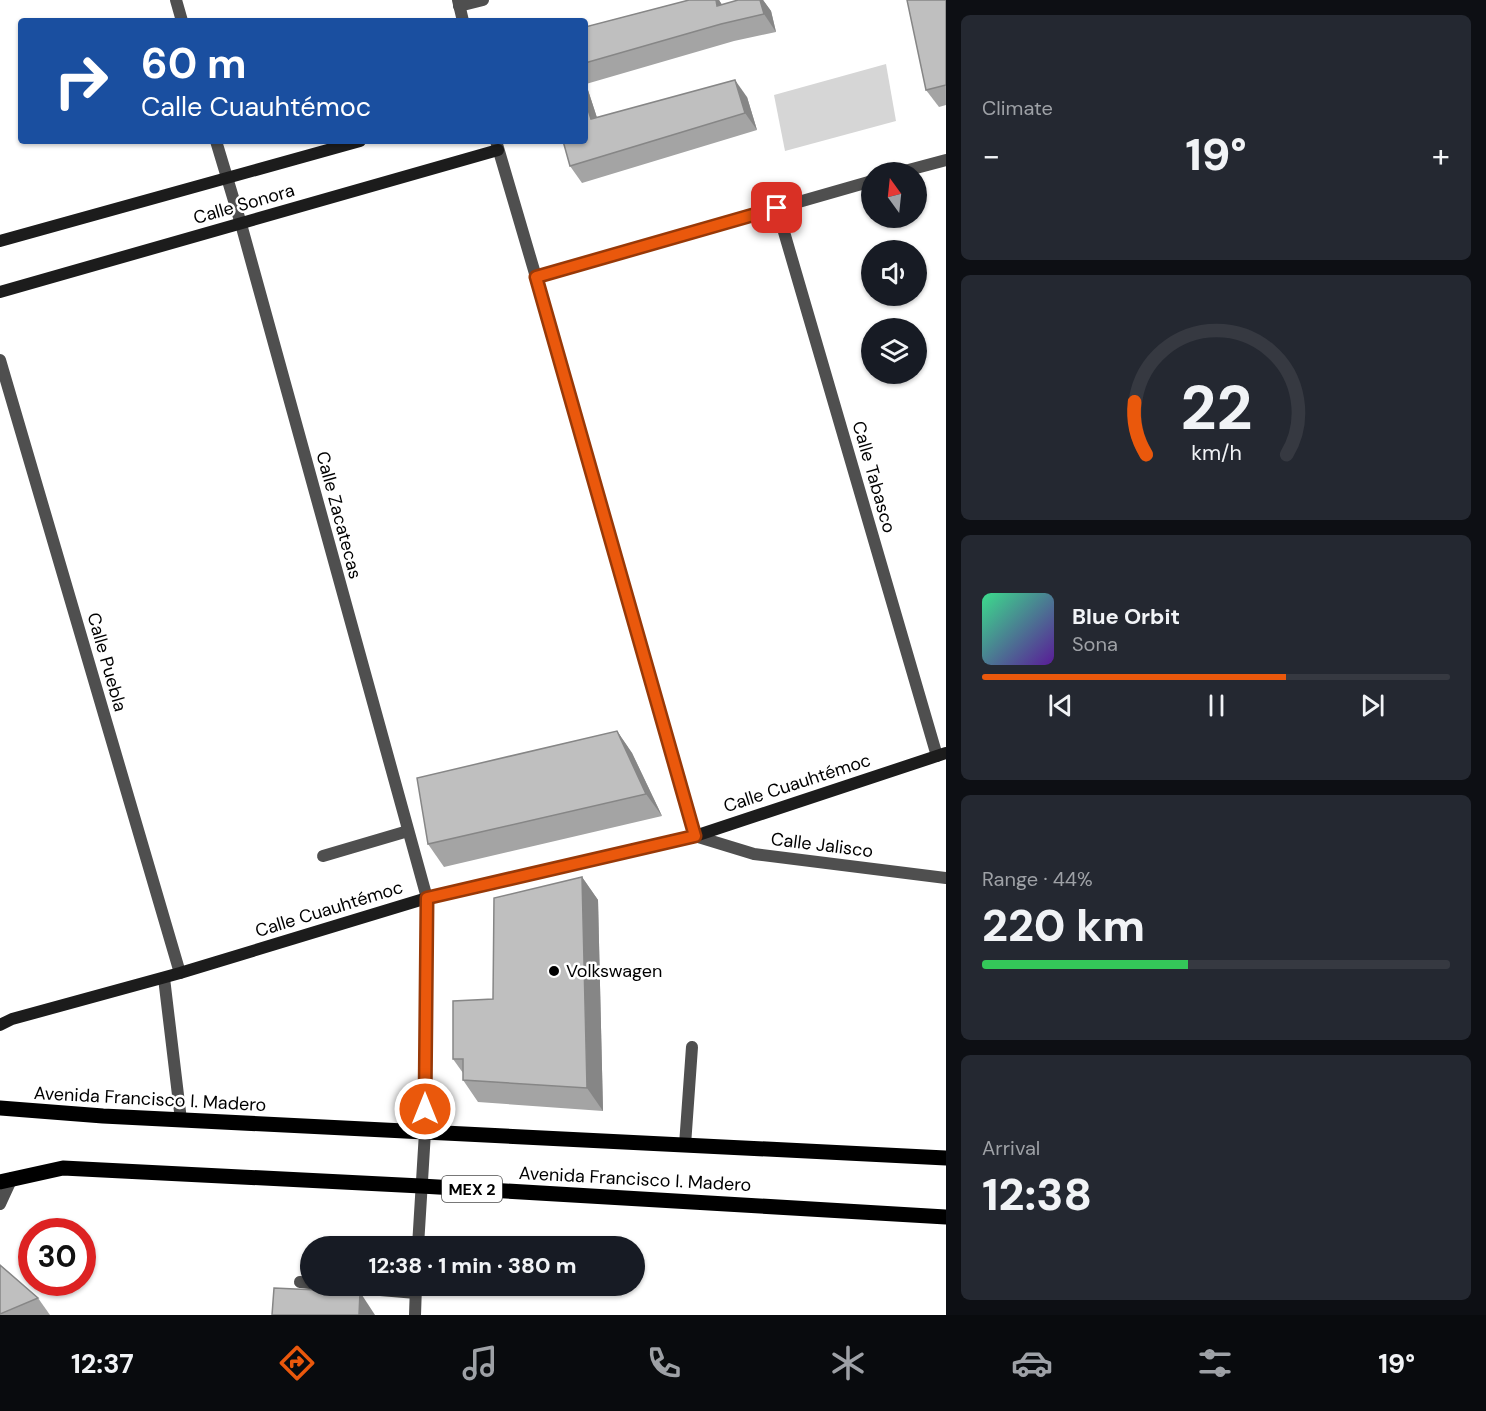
<!DOCTYPE html>
<meta charset="utf-8">
<style>
body{margin:0;font-family:"DM Sans",sans-serif;background:#242831;color:#f1f3f6;height:100vh;display:flex;flex-direction:column;font-size:22px;white-space:nowrap}
*{box-sizing:border-box;margin:0}
p{font-size:20px;color:#9ea1a6}
.icon{flex:none;width:33px;height:33px;fill:none;stroke:currentColor;stroke-width:2;stroke-linecap:round;stroke-linejoin:round}
.map{position:relative;flex:1;overflow:hidden}
.side{display:flex;flex-direction:column;gap:15px;padding:15px;background:#0d0f14;width:540px}
.side>*{flex:none}
.top-card{position:absolute;left:18px;top:18px;width:570px;height:126px;border-radius:6px;box-shadow:0 2px 4px #0004;background:#1a4fa0;color:#fff;overflow:hidden}
.needle{width:39px;rotate:345deg}
.tools{position:absolute;left:861px;top:162px;display:grid;gap:12px}
.tools a{display:grid;place-items:center;width:66px;height:66px;border-radius:50%;background:#171b24;box-shadow:0 2px 4px #0004;font-size:30px}
.speed{position:absolute;left:18px;top:1218px;display:flex;gap:12px;font-size:30px;font-weight:700;text-align:center}
.speed>*{display:grid;place-content:center;width:78px;height:78px;border-radius:50%;background:#171b24;box-shadow:0 2px 4px #0004;line-height:1}
.speed .limit{border:9px solid #d22;background:#fff;color:#111}
.pin{position:absolute;display:grid;place-items:center;width:51px;height:51px;color:#fff;margin:-26px;border-radius:12px;box-shadow:0 3px 9px #0006}
.me{position:absolute;width:66px;margin:-33px;rotate:0deg;stroke-linejoin:round;filter:drop-shadow(0 0 4px #0008)}
.turn{display:flex;align-items:center;gap:21px;height:126px;padding:0 24px;font-size:27px}
.turn .icon{width:78px;height:78px;stroke-width:2.5}
.turn b{display:block;font-size:42px;line-height:51px}
.big{font-size:45px;font-weight:800;line-height:1.1}
.side .widget{flex:1;display:flex;flex-direction:column;justify-content:center;gap:9px;min-width:0;padding:0 21px;border-radius:9px;background:#242831}
.side .dial{align-items:center;gap:0}
.dial svg{height:156px;overflow:visible;fill:none;stroke:#363941;stroke-width:7;stroke-linecap:round;text-anchor:middle}
.dial text{fill:#f1f3f6;stroke:none}
.song{display:flex;align-items:center;gap:18px}
.cover{width:72px;height:72px;border-radius:9px;background:linear-gradient(135deg,hsl(150 70% 55%),hsl(270 70% 35%))}
.played{height:6px;border-radius:3px;background:linear-gradient(90deg,#ea580c 65%,#363941 65%)}
.keys{display:flex;justify-content:space-around;direction:ltr}
.heat{display:flex;justify-content:space-between;align-items:center;font-size:33px;direction:ltr}
.charge{height:9px;border-radius:4px;background:linear-gradient(90deg,#34c759 44%,#363941 0)}
.trip{position:absolute;left:300px;top:1236px;width:345px;height:60px;border-radius:30px;background:#171b24;box-shadow:0 2px 4px #0004;font-weight:800;line-height:60px;text-align:center}
.menu{display:flex;height:96px;justify-content:space-around;align-items:center;background:#090b0e;color:#9ea1a6}
.menu .icon{width:42px;height:42px}
.menu .selected{color:#ea580c}
.menu b{font-size:27px;color:#f1f3f6}
main{display:flex;flex:1;min-height:0}
.map>svg:first-child{display:block}
.green{fill:#d6d6d6}
.lines{fill:none;stroke-linecap:round;stroke-linejoin:round}
.lane{stroke:#4f4f4f;stroke-width:12}
.street{stroke:#4f4f4f;stroke-width:12}
.secondary{stroke:#1c1c1c;stroke-width:12}
.primary{stroke:#000;stroke-width:15}
.wall{fill:#a4a4a4}
.shaded-wall{fill:#868686}
.building{fill:#bfbfbf;stroke:#868686;stroke-width:1.5}
.route-casing{stroke:#983908;stroke-width:15}
.route{stroke:#ea580c;stroke-width:10}
.poi-dot{fill:#000;stroke:#fff;stroke-width:2}
.labels{text-anchor:middle;dominant-baseline:central;stroke-width:5;stroke-linejoin:round;paint-order:stroke}
.shield{fill:#fff;stroke:#4c4c4c;stroke-width:1.5}
.shield-label{font-size:16px;font-weight:bold;fill:#000}
.street-label{font-size:18px;fill:#000;stroke:#fff}
.poi-label{font-size:18px;fill:#000;stroke:#fff;text-anchor:start}
</style>
<main>
<div class="map">
<svg width="946" height="1315" viewBox="0 0 946 1315">
<rect width="100%" height="100%" fill="#fff"/>
<!-- green -->
<path class="green" d="M 886,64 L 896,121 L 785,151 L 774,95 Z"/>
<g class="lines">
<!-- lane -->
<g class="lane">
<path d="M 323,856 L 408,831"/>
<path d="M 685,1145 L 692,1047"/>
<path d="M 0,1204 L 12,1178"/>
<path d="M 300,1282 L 310,1283"/>
<path d="M 333,1286 L 416,1293"/>
</g>
<!-- street -->
<g class="street">
<path d="M 176,0 L 182,21"/>
<path d="M 458,0 L 463,21"/>
<path d="M 459,6 L 483,0"/>
<path d="M 216,141 L 241,224 L 427,898 L 425,1132 L 418,1246"/>
<path d="M 496,141 L 536,277 L 695,836 L 754,854 L 946,878"/>
<path d="M 901,172 L 946,160"/>
<path d="M 777,208 L 937,756"/>
<path d="M 536,277 L 872,181"/>
<path d="M 0,360 L 180,973"/>
<path d="M 164,978 L 181,1120"/>
<path d="M 415,1315 L 416,1286"/>
</g>
<!-- secondary -->
<g class="secondary">
<path d="M 0,241 L 360,141"/>
<path d="M 0,292 L 498,150"/>
<path d="M 0,1025 L 12,1019 L 180,973 L 427,898 L 695,836 L 946,753"/>
</g>
<!-- primary -->
<g class="primary">
<path d="M 0,1108 L 103,1116 L 946,1158"/>
<path d="M 0,1182 L 63,1168 L 421,1186 L 946,1217"/>
</g>
</g>
<!-- wall -->
<g class="wall">
<path d="M 689,0 L 719,0 L 722,5 L 738,0 L 763,0 L 771,11 L 776,32 L 734,41 L 586,84 L 597,118 L 747,97 L 757,130 L 582,183 L 570,166 L 585,141 L 585,27 Z"/>
<path d="M 946,0 L 946,105 L 939,107 L 926,90 Z"/>
<path d="M 617,731 L 632,753 L 662,816 L 444,867 L 428,844 Z"/>
<path d="M 582,877 L 598,900 L 603,1111 L 478,1102 L 463,1080 L 463,1073 L 453,1059 L 493,999 Z"/>
<path d="M 0,1265 L 38,1298 L 50,1315 L 0,1315 Z"/>
</g>
<!-- shaded-wall -->
<g class="shaded-wall">
<path d="M 716,0 L 719,0 L 726,11 L 729,23 L 717,6 Z"/>
<path d="M 760,0 L 763,0 L 771,11 L 776,32 L 764,14 Z"/>
<path d="M 735,80 L 747,97 L 757,130 L 745,113 Z"/>
<path d="M 585,82 L 586,84 L 603,136 L 591,119 L 585,100 Z"/>
<path d="M 617,731 L 632,753 L 662,816 L 646,794 Z"/>
<path d="M 582,877 L 598,900 L 603,1111 L 587,1088 Z"/>
<path d="M 360,1292 L 375,1315 L 359,1315 Z"/>
</g>
<!-- building -->
<g class="building">
<path d="M 689,0 L 716,0 L 717,6 L 738,0 L 760,0 L 764,14 L 721,24 L 585,63 L 585,27 Z"/>
<path d="M 907,0 L 946,0 L 946,85 L 926,90 Z"/>
<path d="M 735,80 L 745,113 L 570,166 L 563,141 L 585,141 L 585,100 L 591,119 Z"/>
<path d="M 617,731 L 646,794 L 428,844 L 417,778 Z"/>
<path d="M 582,877 L 587,1088 L 463,1080 L 463,1059 L 453,1059 L 453,1001 L 493,999 L 494,898 Z"/>
<path d="M 0,1265 L 38,1298 L 0,1314 Z"/>
<path d="M 274,1288 L 360,1292 L 359,1315 L 272,1315 Z"/>
</g>
<g class="lines">
<!-- route casing -->
<g class="route-casing">
<path id="route" d="M 425,1109 L 427,898 L 695,836 L 536,277 L 777,208"/>
</g>
<!-- route -->
<use href="#route" class="route"/>
</g>
<!-- markers -->
<circle class="poi-dot" cx="554" cy="971" r="6"/>
<g class="labels">
<!-- shield labels -->
<rect class="shield" x="442" y="1176" width="60" height="26" rx="4.5"/>
<g class="shield-label">
<text x="472" y="1189">MEX 2</text>
</g>
<!-- street labels -->
<g class="street-label">
<text transform="translate(244 204) rotate(-16)">Calle Sonora</text>
<text transform="translate(874 477) rotate(74)">Calle Tabasco</text>
<text transform="translate(339 515) rotate(75)">Calle Zacatecas</text>
<text transform="translate(107 662) rotate(74)">Calle Puebla</text>
<text transform="translate(797 783) rotate(-18)">Calle Cuauhtémoc</text>
<text transform="translate(822 845) rotate(7)">Calle Jalisco</text>
<text transform="translate(329 909) rotate(-17)">Calle Cuauhtémoc</text>
<text transform="translate(150 1099) rotate(3)">Avenida Francisco I. Madero</text>
<text transform="translate(635 1179) rotate(3)">Avenida Francisco I. Madero</text>
</g>
<!-- poi labels -->
<g class="poi-label">
<text x="566" y="971">Volkswagen</text>
</g>
</g>
</svg>
<div class="tools">
<a><svg class="needle" viewBox="-14 -14 28 28"><path d="M0-13l5 13h-10z" fill="#e53935"/><path d="M0 13l5-13h-10z" fill="#9ea1a6"/></svg></a>
<a><svg class="icon" aria-label="sound" viewBox="0 0 24 24"><path d="M4 9h4l5-4v14l-5-4H4zM17 9q2 3 0 6"/></svg></a>
<a><svg class="icon" aria-label="layers" viewBox="0 0 24 24"><path d="M12 4l9 5-9 5-9-5zM3 14l9 5 9-5"/></svg></a>
</div>
<div class="speed"><div class="limit">30</div></div>
<div class="pin" style="left:777px;top:208px;background:#d93025"><svg class="icon" aria-label="arrive" viewBox="0 0 24 24"><path d="M6 21V4h12l-3 4 3 4H6"/></svg></div>
<svg class="me" style="left:425px;top:1109px" viewBox="-20 -20 40 40"><circle r="17" fill="#ea580c" stroke="#fff" stroke-width="3"/><path d="M0-11L8 9 0 5-8 9z" fill="#fff"/></svg>
<div class="trip">12:38 · 1 min · 380 m</div>
<div class="top-card">
<div class="turn"><svg class="icon" aria-label="right" viewBox="0 0 24 24"><path d="M7 20v-9h11M14 6l5 5-5 5"/></svg><div><b>60 m</b>Calle Cuauhtémoc</div></div>
</div>
</div>
<section class="side">
<div class="widget"><p>Climate</p>
<div class="heat"><a>−</a><b class="big">19°</b><a>+</a></div>
</div>
<div class="widget dial"><svg viewBox="0 0 100 80">
<path d="M14 69A42 42 0 1 1 86 69"/>
<path d="M14 69A42 42 0 0 1 8 42" stroke="#ea580c"/>
<text x="50" y="56" font-size="32" font-weight="700">22</text>
<text x="50" y="72" font-size="11">km/h</text>
</svg></div>
<div class="widget">
<div class="song"><i class="cover"></i><div><b>Blue Orbit</b><p>Sona</p></div></div>
<div class="played"></div>
<div class="keys"><svg class="icon" aria-label="previous" viewBox="0 0 24 24"><path d="M18 5L8 12l10 7zM5 5v14"/></svg><svg class="icon" aria-label="pause" viewBox="0 0 24 24"><path d="M8 5v14M16 5v14"/></svg><svg class="icon" aria-label="next" viewBox="0 0 24 24"><path d="M6 5l10 7-10 7zM19 5v14"/></svg></div>
</div>
<div class="widget"><p>Range · 44%</p><b class="big">220 km</b><div class="charge"></div></div>
<div class="widget"><p>Arrival</p><b class="big">12:38</b></div>
</section>
</main>
<nav class="menu">
<b>12:37</b>
<svg class="icon selected" aria-label="directions" viewBox="0 0 24 24"><path d="M12 3l9 9-9 9-9-9zM9 14v-3h6M13 9l2 2-2 2"/></svg>
<svg class="icon" aria-label="music" viewBox="0 0 24 24"><path d="M9 18V5l10-2v13"/><circle cx="6" cy="18" r="3"/><circle cx="16" cy="16" r="3"/></svg>
<svg class="icon" aria-label="phone" viewBox="0 0 24 24"><path d="M5 4h4l2 5-3 2q2 4 5 5l2-3 5 2v4C11 20 4 13 5 4z"/></svg>
<svg class="icon" aria-label="climate" viewBox="0 0 24 24"><path d="M12 3v18M4 7l16 10M4 17L20 7"/></svg>
<svg class="icon" aria-label="car" viewBox="0 0 24 24"><path d="M5 17H2v-5l4-1 3-4h7l3 4 3 1v5h-3M9 17h6M6 11h13"/><circle cx="7" cy="17" r="2"/><circle cx="17" cy="17" r="2"/></svg>
<svg class="icon" aria-label="filters" viewBox="0 0 24 24"><path d="M4 7h16M4 17h16"/><circle cx="9" cy="7" r="2"/><circle cx="15" cy="17" r="2"/></svg>
<b>19°</b>
</nav>
